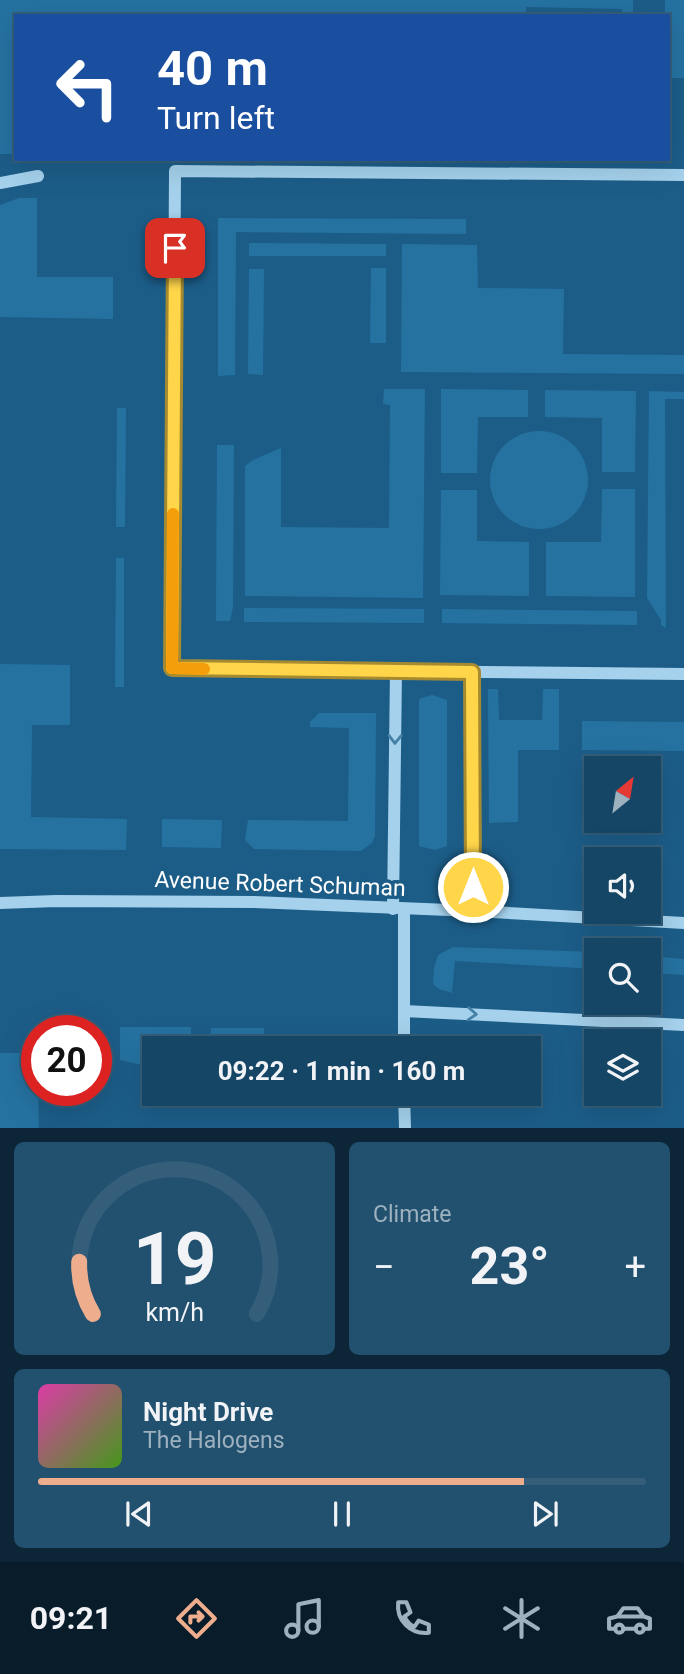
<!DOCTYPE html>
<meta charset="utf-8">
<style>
body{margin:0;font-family:Roboto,sans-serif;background:#22506f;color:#f1f3f6;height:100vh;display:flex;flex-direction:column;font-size:26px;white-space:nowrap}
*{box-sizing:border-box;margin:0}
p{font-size:23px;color:#9db1bf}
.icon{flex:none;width:38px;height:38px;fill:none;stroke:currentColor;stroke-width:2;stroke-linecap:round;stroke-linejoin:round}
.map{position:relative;height:1128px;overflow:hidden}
.details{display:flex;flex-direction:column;gap:14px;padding:14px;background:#0c2638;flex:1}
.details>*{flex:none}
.hud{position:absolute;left:14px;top:14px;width:656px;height:147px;border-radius:0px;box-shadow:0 7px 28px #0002,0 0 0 2px #345e7a;background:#1a4fa0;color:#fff;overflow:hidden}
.needle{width:46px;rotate:30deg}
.buttons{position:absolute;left:584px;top:756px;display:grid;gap:14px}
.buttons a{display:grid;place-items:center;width:77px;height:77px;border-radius:0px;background:#154666;box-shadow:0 7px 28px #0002,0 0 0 2px #345e7a;font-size:35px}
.speed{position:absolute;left:21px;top:1015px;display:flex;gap:14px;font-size:35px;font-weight:700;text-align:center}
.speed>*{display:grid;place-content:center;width:91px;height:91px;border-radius:50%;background:#154666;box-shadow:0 7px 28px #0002,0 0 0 2px #345e7a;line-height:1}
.speed .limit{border:10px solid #d22;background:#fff;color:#111}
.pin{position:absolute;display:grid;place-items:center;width:60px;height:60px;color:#fff;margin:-30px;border-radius:14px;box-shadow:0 4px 10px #0006}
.me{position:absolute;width:77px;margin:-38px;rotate:0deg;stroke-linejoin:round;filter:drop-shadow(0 0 5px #0008)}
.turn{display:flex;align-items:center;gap:24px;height:147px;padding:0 28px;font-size:32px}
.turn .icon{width:91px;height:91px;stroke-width:2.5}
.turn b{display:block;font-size:49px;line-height:60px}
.big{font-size:52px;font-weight:700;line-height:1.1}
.details .widget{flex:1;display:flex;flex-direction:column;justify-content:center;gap:10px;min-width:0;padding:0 24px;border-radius:10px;background:#22506f}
.details .dial{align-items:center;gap:0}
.dial svg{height:182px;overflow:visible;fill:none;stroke:#345e7a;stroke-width:7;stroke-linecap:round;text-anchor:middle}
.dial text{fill:#f1f3f6;stroke:none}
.song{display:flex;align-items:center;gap:21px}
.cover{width:84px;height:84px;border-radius:10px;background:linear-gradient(135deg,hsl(320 70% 55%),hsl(100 70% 35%))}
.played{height:7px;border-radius:4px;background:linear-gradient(90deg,#eead8d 80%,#345e7a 80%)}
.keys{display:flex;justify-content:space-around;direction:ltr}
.heat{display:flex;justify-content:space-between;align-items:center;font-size:38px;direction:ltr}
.details .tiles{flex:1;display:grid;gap:14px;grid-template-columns:1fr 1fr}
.widget:last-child{grid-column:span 2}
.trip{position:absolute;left:142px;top:1036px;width:399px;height:70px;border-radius:0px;background:#154666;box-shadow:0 7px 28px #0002,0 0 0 2px #345e7a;font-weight:700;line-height:70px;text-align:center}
.dock{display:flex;height:112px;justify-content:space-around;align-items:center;background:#081c29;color:#9db1bf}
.dock .icon{width:49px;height:49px}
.dock .selected{color:#eead8d}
.dock b{font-size:32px;color:#f1f3f6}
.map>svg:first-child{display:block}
.green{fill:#2572a1}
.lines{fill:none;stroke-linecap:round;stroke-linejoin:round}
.minor{stroke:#a5d1ec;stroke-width:12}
.oneway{stroke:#4580a6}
.route-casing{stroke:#a68a30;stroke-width:18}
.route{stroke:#ffd54a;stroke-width:12}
.slow{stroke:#f59e0b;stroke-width:12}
.labels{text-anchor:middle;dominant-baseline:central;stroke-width:7;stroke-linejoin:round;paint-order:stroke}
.street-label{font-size:23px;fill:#fff;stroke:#1c5d88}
</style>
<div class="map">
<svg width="684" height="1128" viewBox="0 0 684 1128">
<rect width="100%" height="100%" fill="#1c5d88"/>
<!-- green -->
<g class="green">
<path d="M 0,0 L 633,0 L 633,16 L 622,16 L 622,9 L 526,7 L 526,16 L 16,16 L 16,154 L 0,154 Z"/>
<path d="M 665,0 L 684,0 L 684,78 L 669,78 L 668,16 L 665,16 Z"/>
<path d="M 19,198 L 37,198 L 37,277 L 113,277 L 113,319 L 0,317 L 0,205 Z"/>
<path d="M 218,218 L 466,219 L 466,234 L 236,232 L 235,375 L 218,376 Z"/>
<path d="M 249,243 L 386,244 L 386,256 L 249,256 Z"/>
<path d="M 402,244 L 477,245 L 478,288 L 564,289 L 563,354 L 684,355 L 684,374 L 401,372 Z"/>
<path d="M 371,268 L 386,268 L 386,343 L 370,343 Z"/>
<path d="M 249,269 L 264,269 L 263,375 L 248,374 Z"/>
<path d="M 384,389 L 425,389 L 423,598 L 245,596 L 245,466 L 253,460 L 281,448 L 281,527 L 389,528 L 390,405 L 383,404 Z"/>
<path d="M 441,389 L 528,390 L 528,417 L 478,417 L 477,473 L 441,473 Z"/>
<path d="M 545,390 L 636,391 L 635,472 L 602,472 L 602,418 L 545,417 Z"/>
<path d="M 649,391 L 684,392 L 684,399 L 665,399 L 666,628 L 661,625 L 661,620 L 647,598 Z"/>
<path d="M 117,408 L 126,408 L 125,527 L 116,527 Z"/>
<circle cx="539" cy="480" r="49"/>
<path d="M 217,445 L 234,445 L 233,607 L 230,621 L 216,621 Z"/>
<path d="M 602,489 L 635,489 L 635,597 L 546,596 L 546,542 L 601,542 Z"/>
<path d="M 441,490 L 477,490 L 477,541 L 529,542 L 529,596 L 440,595 Z"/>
<path d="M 116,558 L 124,558 L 124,687 L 115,687 Z"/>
<path d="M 244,608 L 424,609 L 424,623 L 244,622 Z"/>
<path d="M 442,609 L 637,611 L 637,625 L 442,623 Z"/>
<path d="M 0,664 L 70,665 L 70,725 L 32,725 L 31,817 L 127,819 L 126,850 L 0,849 Z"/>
<path d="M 488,689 L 498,689 L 499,720 L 542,720 L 543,689 L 559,689 L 559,750 L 518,750 L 518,822 L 489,823 Z"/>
<path d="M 432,695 L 447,700 L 447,846 L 435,850 L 419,846 L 419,699 Z"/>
<path d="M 319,713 L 376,713 L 375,836 L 372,843 L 361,851 L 254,849 L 245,840 L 248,820 L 348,821 L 349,728 L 310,727 L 310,722 Z"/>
<path d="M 582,721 L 684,722 L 684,751 L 582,750 Z"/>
<path d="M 162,819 L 222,820 L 221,848 L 162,847 Z"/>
<path d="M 453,947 L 597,952 L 597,969 L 455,961 L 452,993 L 439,989 L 433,984 L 434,968 L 438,955 Z"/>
<path d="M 649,956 L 684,959 L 684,975 L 649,973 Z"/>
<path d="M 120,1027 L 191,1027 L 191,1048 L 154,1048 L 154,1068 L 120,1060 Z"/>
<path d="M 211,1028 L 264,1028 L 264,1048 L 210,1048 Z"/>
<path d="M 0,1053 L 31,1053 L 37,1056 L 39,1128 L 0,1128 Z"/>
</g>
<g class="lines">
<!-- minor -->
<g class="minor">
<path d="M 684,175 L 175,171 L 172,669 L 684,674"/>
<path d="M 0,183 L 38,176"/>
<path d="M 472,672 L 473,911"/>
<path d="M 0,903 L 56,901 L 254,902 L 473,911 L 684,923"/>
<path d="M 393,909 L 396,671"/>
<path d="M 404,909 L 404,1048"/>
<path d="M 404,1011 L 684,1025"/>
<path d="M 404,1094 L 405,1128"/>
</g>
</g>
<!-- one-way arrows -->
<defs><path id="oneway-chevron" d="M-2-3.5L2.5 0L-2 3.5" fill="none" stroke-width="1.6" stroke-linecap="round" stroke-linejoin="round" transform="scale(1.75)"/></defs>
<g class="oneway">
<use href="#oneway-chevron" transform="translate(395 739) rotate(91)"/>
<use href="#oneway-chevron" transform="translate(472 1014) rotate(3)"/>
</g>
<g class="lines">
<!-- route casing -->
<g class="route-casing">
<path id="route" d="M 175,248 L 172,668 L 472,672 L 473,887"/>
</g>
<!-- route -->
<use href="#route" class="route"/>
<!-- slow -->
<path class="slow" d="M 173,514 L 172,668 L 204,669"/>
</g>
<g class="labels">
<!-- street labels -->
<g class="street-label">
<text transform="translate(280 884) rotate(2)">Avenue Robert Schuman</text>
</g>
</g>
</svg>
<div class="buttons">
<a><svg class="needle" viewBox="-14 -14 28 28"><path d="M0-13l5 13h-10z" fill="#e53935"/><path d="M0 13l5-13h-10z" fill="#9db1bf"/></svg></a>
<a><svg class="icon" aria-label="sound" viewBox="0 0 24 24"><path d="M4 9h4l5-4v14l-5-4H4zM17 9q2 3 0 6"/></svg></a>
<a><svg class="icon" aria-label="search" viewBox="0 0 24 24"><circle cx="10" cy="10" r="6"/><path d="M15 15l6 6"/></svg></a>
<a><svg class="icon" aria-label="layers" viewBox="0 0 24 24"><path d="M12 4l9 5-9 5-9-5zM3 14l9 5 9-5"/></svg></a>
</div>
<div class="speed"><div class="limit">20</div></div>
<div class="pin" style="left:175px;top:248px;background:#d93025"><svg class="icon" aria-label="arrive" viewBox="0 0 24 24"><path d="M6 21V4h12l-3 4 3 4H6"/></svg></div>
<svg class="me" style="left:473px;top:887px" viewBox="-20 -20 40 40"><circle r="17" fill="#ffd54a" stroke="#fff" stroke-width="3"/><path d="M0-11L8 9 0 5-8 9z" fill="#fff"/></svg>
<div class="trip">09:22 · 1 min · 160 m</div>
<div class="hud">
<div class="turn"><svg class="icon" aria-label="left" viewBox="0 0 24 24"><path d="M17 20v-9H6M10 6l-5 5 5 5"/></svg><div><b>40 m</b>Turn left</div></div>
</div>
</div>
<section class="details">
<div class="tiles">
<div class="widget dial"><svg viewBox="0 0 100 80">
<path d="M14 69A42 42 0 1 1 86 69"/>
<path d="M14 69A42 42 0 0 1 8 46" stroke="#eead8d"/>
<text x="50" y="56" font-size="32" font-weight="700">19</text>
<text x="50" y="72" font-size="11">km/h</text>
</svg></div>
<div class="widget"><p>Climate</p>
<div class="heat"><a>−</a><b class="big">23°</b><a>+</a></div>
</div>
<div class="widget">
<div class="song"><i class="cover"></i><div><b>Night Drive</b><p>The Halogens</p></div></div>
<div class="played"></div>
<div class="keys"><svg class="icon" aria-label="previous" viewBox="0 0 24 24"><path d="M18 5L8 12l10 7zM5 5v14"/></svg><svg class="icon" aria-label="pause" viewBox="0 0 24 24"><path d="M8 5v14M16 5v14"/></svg><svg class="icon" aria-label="next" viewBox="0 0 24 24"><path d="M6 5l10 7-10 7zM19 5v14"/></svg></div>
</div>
</div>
</section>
<nav class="dock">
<b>09:21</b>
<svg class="icon selected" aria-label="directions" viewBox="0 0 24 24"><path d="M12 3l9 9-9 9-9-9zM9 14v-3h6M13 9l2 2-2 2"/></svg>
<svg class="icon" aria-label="music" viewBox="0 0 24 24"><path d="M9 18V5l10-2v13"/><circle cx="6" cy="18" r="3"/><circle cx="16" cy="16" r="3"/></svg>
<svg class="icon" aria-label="phone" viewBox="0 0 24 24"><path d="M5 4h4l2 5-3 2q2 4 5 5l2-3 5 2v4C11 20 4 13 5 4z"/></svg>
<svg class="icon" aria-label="climate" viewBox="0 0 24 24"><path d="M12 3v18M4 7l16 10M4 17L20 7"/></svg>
<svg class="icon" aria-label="car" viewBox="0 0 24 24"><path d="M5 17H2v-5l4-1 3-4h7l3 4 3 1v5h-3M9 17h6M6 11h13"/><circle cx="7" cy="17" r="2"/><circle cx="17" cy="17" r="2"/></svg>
</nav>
